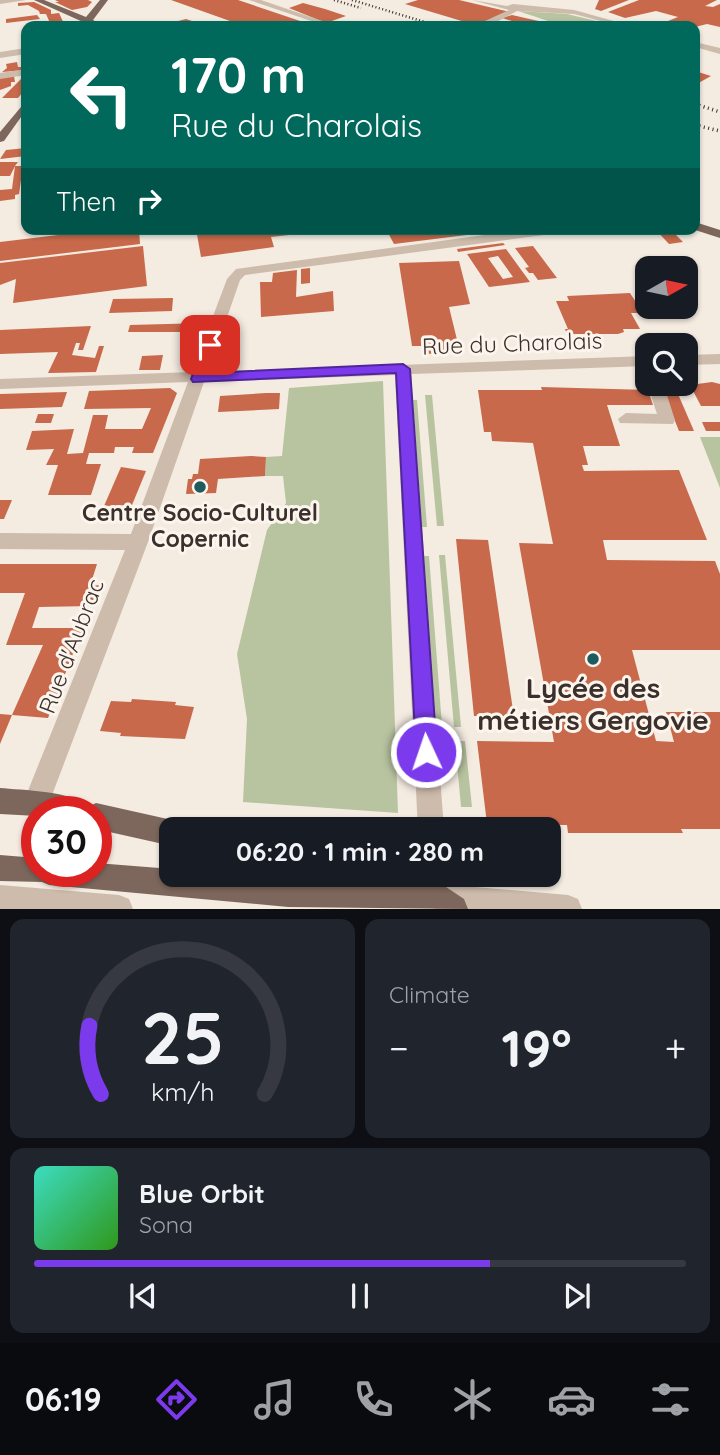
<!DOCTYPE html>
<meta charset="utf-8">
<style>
body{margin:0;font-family:Quicksand,sans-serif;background:#20242c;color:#f1f3f6;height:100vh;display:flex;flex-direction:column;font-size:26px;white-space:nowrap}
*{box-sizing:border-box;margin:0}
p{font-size:23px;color:#9ea1a6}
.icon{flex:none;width:38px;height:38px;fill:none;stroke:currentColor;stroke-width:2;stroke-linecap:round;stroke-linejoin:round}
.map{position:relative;height:909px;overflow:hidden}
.drawer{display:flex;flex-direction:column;gap:10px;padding:10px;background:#0d0f14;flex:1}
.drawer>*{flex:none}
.top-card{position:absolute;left:21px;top:21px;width:679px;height:214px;border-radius:14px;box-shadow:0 2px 5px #0004;background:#00695c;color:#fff;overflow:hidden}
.needle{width:46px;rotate:81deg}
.fabs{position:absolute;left:635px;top:256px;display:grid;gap:14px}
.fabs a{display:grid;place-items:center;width:63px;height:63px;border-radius:14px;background:#171b24;box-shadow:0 2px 5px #0004;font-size:35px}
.speed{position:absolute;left:21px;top:796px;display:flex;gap:14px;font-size:35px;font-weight:700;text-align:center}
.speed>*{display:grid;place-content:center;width:91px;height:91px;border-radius:50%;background:#171b24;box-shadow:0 2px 5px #0004;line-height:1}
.speed .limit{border:10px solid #d22;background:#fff;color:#111}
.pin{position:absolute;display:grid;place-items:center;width:60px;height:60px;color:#fff;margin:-30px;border-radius:14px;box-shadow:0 4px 10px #0006}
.me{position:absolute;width:77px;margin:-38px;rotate:357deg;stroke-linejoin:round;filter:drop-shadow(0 0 5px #0008)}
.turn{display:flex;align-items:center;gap:24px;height:147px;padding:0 35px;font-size:32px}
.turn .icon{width:91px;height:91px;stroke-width:2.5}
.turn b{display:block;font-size:49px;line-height:60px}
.then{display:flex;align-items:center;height:66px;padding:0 35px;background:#0003;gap:14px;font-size:26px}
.big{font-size:52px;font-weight:700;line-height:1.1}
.drawer .widget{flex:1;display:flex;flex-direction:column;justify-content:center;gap:10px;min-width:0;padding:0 24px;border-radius:14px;background:#20242c}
.drawer .dial{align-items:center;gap:0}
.dial svg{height:182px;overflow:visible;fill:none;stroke:#363941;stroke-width:7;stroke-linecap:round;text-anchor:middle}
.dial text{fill:#f1f3f6;stroke:none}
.song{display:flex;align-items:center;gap:21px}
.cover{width:84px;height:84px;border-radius:10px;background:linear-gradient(135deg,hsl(170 70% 55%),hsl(110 70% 35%))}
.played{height:7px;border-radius:4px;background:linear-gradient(90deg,#7c3aed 70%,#363941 70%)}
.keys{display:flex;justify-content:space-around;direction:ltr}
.heat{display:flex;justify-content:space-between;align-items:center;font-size:38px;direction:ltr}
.drawer .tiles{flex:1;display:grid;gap:10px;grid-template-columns:1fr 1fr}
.widget:last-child{grid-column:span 2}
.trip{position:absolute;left:159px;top:817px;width:402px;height:70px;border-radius:14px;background:#171b24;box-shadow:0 2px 5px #0004;font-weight:700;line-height:70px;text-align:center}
.menu{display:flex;height:112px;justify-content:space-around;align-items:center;background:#090b0e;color:#9ea1a6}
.menu .icon{width:49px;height:49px}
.menu .active{color:#7c3aed}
.menu b{font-size:32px;color:#f1f3f6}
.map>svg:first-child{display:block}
.green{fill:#b8c4a0}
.building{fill:#c8694b;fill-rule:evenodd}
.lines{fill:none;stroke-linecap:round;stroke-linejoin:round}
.minor{fill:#cdbbac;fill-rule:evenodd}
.major{fill:#7d675c;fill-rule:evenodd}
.rail-far1{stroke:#3b302b;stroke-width:2.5;stroke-dasharray:1 2.5;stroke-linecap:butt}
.rail{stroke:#3b302b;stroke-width:3.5;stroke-dasharray:1 3.5;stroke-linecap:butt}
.route{fill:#7c3aed;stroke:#51269a;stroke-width:2}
.poi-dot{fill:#1f5a5e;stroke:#fbf5ee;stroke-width:2.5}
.labels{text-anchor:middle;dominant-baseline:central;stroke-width:6;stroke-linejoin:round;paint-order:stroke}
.street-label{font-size:23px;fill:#3b302b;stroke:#fbf5ee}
.poi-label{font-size:23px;font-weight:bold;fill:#3b302b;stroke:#fbf5ee}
.near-poi-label{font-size:28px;font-weight:bold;fill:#3b302b;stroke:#fbf5ee}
</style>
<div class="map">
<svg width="720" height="909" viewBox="0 0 720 909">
<rect width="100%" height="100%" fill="#f4ebe1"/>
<!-- green -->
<g class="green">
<path d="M 518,11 L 567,14 L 605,23 C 578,35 544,19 518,11 Z"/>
<path d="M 383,381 L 398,813 L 243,802 L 247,719 L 237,654 L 267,530 L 286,503 L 283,476 L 265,476 L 266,457 L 282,456 L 289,388 Z"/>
<path d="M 425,395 L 432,395 L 444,526 L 437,526 Z"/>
<path d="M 413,400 L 417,400 L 427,527 L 422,527 Z"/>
<path d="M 700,437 L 720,437 L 720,488 Z"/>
<path d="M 439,555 L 445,555 L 461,727 L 454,727 Z"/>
<path d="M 424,556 L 429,556 L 442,726 L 436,726 Z"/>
<path d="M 455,741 L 465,741 L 472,807 L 461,807 Z"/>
</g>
<!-- building -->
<g class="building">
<path d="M 55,0 L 88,0 L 92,2 L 87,7 L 72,10 L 55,2 L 59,2 Z"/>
<path d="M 171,0 L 238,0 L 315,26 L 244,26 Z"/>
<path d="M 418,0 L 459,0 L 510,12 L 475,25 L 405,4 Z"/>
<path d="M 599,0 L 629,0 L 601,11 L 595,9 Z"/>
<path d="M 639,0 L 717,0 L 705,6 L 713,7 L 720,4 L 720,27 L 707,24 L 695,27 L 662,26 L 658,25 L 678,17 L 656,11 L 625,18 L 608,12 Z"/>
<path d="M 34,2 L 51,10 L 51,14 L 59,13 L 65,26 L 46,26 L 45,24 L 50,23 L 46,14 L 40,14 L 39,11 L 28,5 L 18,6 L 18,3 Z"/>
<path d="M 303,3 L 325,9 L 346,16 L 326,23 L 289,8 Z"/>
<path d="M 37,15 L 40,19 L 6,23 L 6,19 Z"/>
<path d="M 512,15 L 543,22 L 551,26 L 504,26 L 515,22 L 502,18 Z"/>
<path d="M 186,19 L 201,24 L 178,26 L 170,23 Z"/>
<path d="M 17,62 L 18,67 L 26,67 L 26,70 L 2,72 L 7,68 L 6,64 Z"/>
<path d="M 695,71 L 711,76 L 695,85 Z"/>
<path d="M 26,74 L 26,88 L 18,98 L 2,98 Z"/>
<path d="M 14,76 L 15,82 L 11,82 L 11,86 L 0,90 L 0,78 Z"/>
<path d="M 26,148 L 26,156 L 0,159 L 6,150 Z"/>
<path d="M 0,162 L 18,162 L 15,166 L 23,166 L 19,194 L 15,195 L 15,199 L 0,201 L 0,190 L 12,189 L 15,166 L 10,176 L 0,176 Z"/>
<path d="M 108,229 L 139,229 L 140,244 L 0,261 L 0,242 Z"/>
<path d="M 196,229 L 325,229 L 325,231 L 271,237 L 274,247 L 201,257 Z"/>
<path d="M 386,229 L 499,229 L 499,231 L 394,244 Z"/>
<path d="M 655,229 L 670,229 L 683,242 L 669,244 Z"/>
<path d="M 503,243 L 505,245 L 458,252 L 457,249 Z"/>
<path d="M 143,246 L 147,286 L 13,303 L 16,279 L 0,285 L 0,263 Z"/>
<path d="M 533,246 L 557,278 L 538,280 L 533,273 L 529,273 L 525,268 L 529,267 L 515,248 Z"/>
<path d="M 506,249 L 530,282 L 489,287 L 467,254 ZM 498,256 L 513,277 L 503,279 L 488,258 Z"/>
<path d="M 459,261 L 470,304 L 449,307 L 460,352 L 425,354 L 424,346 L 412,346 L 399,263 Z"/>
<path d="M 310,268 L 310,283 L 301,284 L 301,269 Z"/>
<path d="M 297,270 L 296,297 L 333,291 L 334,311 L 261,317 L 260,282 L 272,282 L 273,273 Z"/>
<path d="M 630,293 L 643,313 L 631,313 L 640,329 L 623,329 L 624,332 L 618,334 L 567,334 L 565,329 L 568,329 L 556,301 L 569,301 L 567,296 Z"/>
<path d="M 173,298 L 172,311 L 109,313 L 113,299 Z"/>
<path d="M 205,323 L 201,332 L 128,332 L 130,325 Z"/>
<path d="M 91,326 L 83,350 L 78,350 L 80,343 L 76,343 L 72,355 L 95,358 L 99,346 L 104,346 L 96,372 L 48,373 L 58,352 L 0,354 L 0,330 Z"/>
<path d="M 163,355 L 160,370 L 139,370 L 142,356 Z"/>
<path d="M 712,382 L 720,384 L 720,406 L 701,406 L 690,385 Z"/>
<path d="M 541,387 L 648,390 L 653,405 L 607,405 L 620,446 L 583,446 L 588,465 L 582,465 L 584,471 L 679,470 L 707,540 L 603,540 L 607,560 L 715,561 L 720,574 L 720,650 L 632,650 L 656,741 L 674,742 L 666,712 L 720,712 L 720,829 L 681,829 L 683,833 L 568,833 L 567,825 L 487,824 L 477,741 L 554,742 L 519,543 L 553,544 L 533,443 L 492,441 L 491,432 L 484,432 L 478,390 L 542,390 Z"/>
<path d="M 170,388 L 177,393 L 153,453 L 132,453 L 134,447 L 115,447 L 114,453 L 89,453 L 86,464 L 101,464 L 91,495 L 48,495 L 58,465 L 46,465 L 54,449 L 26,450 L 32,431 L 74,429 L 67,454 L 83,453 L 93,415 L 108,415 L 105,429 L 142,429 L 151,408 L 84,409 L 89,391 Z"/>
<path d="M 67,392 L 62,407 L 0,409 L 0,394 Z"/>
<path d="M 266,393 L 280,393 L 279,409 L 218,412 L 220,396 Z"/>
<path d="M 664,394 L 678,394 L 694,431 L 679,431 Z"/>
<path d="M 38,414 L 54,414 L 51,423 L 35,423 Z"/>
<path d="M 702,422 L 720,422 L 720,431 L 706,431 Z"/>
<path d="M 251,456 L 266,457 L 265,476 L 218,479 L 216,493 L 186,494 L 188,479 L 192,479 L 193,474 L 198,474 L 200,459 Z"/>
<path d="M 121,467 L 146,471 L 132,505 L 104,506 Z"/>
<path d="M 0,500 L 12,500 L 4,519 L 0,519 Z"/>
<path d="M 456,539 L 488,540 L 514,717 L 474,716 Z"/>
<path d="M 0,564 L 97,564 L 90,586 L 101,585 L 92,606 L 39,607 L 32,628 L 83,628 L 48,718 L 12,715 L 0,744 L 0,714 L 12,715 L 43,645 L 6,645 L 25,593 L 0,593 Z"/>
<path d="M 132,699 L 176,702 L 175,705 L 194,707 L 185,739 L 120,736 L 121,733 L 100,731 L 111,701 L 131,702 Z"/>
</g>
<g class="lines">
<!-- minor -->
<g class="minor">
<path d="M 0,0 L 26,0 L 0,4 Z"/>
<path d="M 249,0 L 261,0 L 337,26 L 326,26 Z"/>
<path d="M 472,0 L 507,6 L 513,4 L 574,10 L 632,26 L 620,26 L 574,14 L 517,11 L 493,24 L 494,26 L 486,26 L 485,21 L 509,10 Z"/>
<path d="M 644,24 L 648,26 L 639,26 L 640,24 Z"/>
<path d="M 695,42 L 720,48 L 720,54 L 695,47 Z"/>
<path d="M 26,48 L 26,54 L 0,58 L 0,52 Z"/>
<path d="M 26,69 L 26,75 L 0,79 L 0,73 Z"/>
<path d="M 529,229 L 565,229 L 559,233 L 245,275 L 240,280 L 208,372 L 648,356 L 648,366 L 411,374 L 444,830 L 418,830 L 395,375 L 204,382 L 148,542 L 49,803 L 45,812 L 37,812 L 36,816 L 27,812 L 23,803 L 125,550 L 0,549 L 0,533 L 131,534 L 188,382 L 0,389 L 0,379 L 192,372 L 227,279 L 236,269 Z"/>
<path d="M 720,354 L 720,364 L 686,365 L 686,355 Z"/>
<path d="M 647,383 L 663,383 L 675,420 L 673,424 L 620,423 L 618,419 L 626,413 L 657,414 Z"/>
<path d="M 424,875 L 450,875 L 452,885 L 568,895 L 578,899 L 582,909 L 436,909 L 430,907 Z"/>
<path d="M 0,885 L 119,895 L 129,899 L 133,909 L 0,909 Z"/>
</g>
<!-- major -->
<g class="major">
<path d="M 34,0 L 44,0 L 86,17 L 100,0 L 108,0 L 93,20 L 104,26 L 80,26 L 83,22 Z"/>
<path d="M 26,101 L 26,110 L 4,141 L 0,142 L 0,132 Z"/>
<path d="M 695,222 L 720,230 L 720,238 L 692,229 Z"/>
<path d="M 0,788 C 20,790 76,791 88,807 L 96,803 L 172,820 L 181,824 L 183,830 L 172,830 L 172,846 L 96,829 L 96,812 L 37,812 L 37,816 L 0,814 Z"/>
<path d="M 0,855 L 37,858 L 37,872 L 96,872 L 96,863 L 172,869 L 172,875 L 237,875 L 287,879 L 286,875 L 321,875 L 329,881 L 440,883 L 464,899 L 468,909 L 288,907 L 49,885 L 42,882 L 0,881 Z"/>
</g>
<!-- rail-far1 -->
<g class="rail-far1">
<path d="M 334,0 L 361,8"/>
<path d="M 352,0 L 438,26"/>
</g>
<!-- rail -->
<g class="rail">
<path d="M 695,104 L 720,112"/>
<path d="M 695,125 L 720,131"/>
</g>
</g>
<!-- route -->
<path class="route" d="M 210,340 L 217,345 L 207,373 L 403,364 L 410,369 L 437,752 L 434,759 L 426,762 L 419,759 L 416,752 L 396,373 L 193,382 L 191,379 L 203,345 Z"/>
<!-- markers -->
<g class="poi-dot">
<circle cx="200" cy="487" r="7"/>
<circle cx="593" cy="659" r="7"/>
</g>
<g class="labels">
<!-- street labels -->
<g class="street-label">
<text transform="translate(512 343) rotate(-2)">Rue du Charolais</text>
<text transform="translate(71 646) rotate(-69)">Rue d'Aubrac</text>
</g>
<!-- poi labels -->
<g class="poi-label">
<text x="200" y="512">Centre Socio-Culturel<tspan x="200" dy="26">Copernic</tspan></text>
</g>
<!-- near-poi labels -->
<g class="near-poi-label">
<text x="593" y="687">Lycée des<tspan x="593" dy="32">métiers Gergovie</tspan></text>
</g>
</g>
</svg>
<div class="fabs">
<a><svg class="needle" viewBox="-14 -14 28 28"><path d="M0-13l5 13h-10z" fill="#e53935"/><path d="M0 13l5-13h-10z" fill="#9ea1a6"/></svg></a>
<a><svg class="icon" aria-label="search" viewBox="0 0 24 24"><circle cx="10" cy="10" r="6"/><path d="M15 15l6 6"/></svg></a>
</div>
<div class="speed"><div class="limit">30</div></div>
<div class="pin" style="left:210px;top:345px;background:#d93025"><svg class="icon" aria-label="arrive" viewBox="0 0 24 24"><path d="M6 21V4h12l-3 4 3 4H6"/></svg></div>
<svg class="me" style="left:426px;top:752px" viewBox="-20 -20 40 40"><circle r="17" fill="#7c3aed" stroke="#fff" stroke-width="3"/><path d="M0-11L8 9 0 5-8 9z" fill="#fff"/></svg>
<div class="trip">06:20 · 1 min · 280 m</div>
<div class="top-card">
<div class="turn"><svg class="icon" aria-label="left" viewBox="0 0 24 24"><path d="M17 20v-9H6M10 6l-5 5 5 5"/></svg><div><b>170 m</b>Rue du Charolais</div></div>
<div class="then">Then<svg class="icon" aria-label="right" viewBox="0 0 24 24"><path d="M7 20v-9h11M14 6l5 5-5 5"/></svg></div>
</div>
</div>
<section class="drawer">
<div class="tiles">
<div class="widget dial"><svg viewBox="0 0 100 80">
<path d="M14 69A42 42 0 1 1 86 69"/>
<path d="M14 69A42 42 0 0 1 9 39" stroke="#7c3aed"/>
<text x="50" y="56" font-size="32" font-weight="700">25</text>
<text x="50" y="72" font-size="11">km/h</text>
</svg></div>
<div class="widget"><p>Climate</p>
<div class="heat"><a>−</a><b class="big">19°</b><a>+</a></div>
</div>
<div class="widget">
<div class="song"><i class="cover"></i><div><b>Blue Orbit</b><p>Sona</p></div></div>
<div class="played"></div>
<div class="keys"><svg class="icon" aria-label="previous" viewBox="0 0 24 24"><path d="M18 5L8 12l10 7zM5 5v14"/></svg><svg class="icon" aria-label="pause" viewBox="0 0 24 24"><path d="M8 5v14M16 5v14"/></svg><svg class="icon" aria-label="next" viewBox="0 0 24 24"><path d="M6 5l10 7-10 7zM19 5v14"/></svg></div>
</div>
</div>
</section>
<nav class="menu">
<b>06:19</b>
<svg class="icon active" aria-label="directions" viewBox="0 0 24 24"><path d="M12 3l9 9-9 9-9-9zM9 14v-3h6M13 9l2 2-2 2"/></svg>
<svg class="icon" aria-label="music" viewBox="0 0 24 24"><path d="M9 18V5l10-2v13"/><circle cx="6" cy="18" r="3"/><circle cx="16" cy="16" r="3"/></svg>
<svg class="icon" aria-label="phone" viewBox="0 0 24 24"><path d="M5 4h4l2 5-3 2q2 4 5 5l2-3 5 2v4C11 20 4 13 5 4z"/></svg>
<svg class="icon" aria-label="climate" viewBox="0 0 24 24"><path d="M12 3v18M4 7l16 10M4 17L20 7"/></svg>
<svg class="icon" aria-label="car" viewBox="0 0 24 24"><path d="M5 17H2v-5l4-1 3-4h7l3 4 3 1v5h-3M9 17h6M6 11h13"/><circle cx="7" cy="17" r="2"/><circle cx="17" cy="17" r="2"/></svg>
<svg class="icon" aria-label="filters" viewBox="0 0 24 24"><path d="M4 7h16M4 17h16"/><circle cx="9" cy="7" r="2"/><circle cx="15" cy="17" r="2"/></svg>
</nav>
